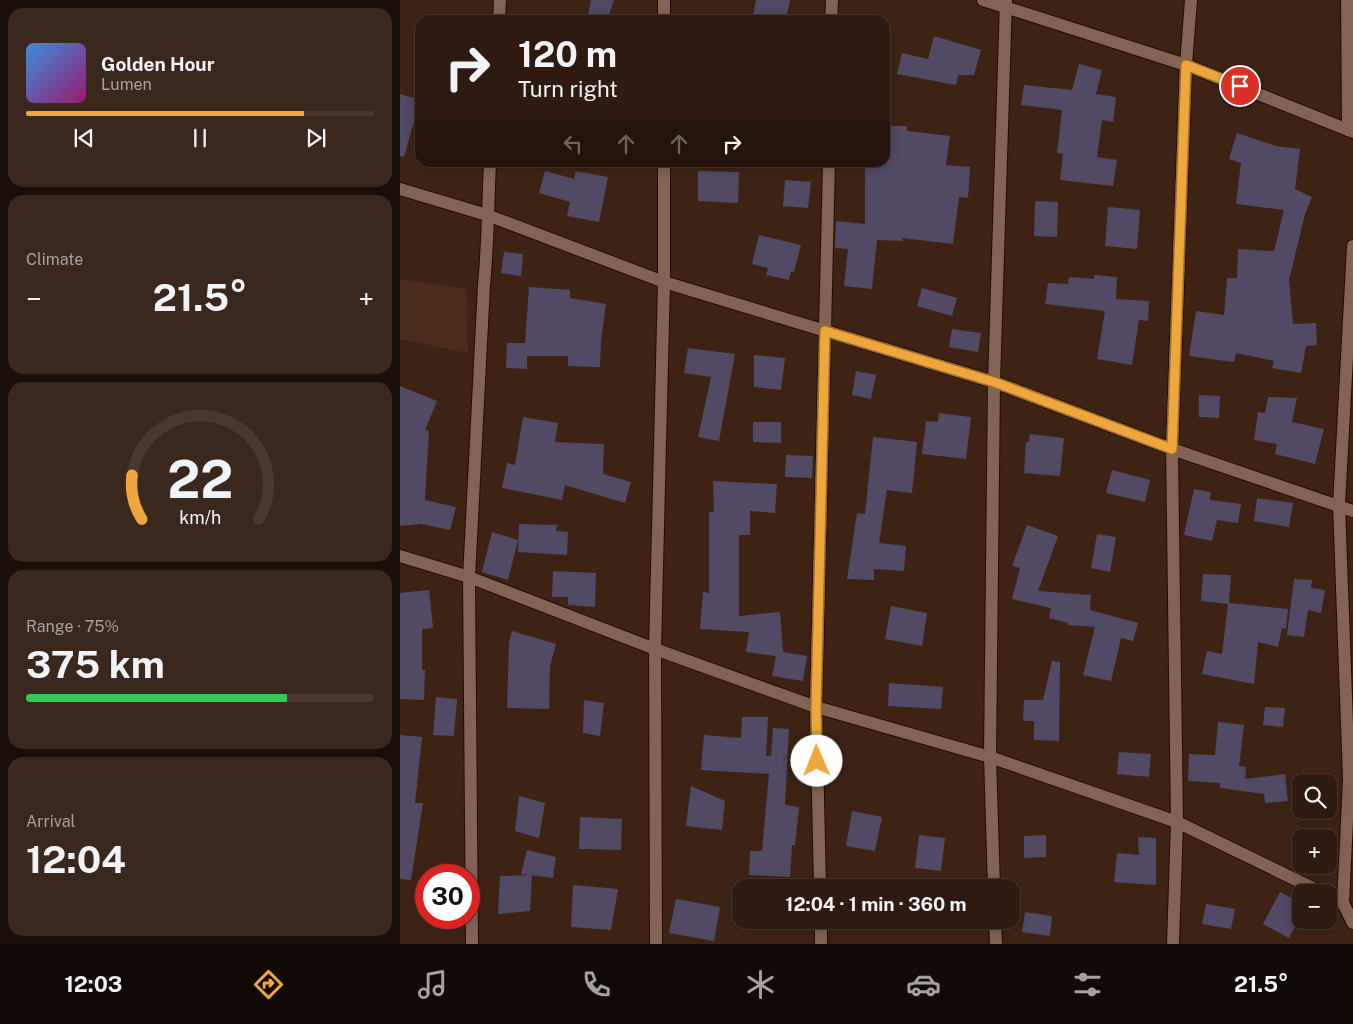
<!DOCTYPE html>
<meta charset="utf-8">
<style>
body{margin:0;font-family:"Public Sans",sans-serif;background:#3a271e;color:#f1f3f6;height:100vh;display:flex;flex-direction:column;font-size:19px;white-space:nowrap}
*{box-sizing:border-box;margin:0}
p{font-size:16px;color:#a7a19f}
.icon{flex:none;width:28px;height:28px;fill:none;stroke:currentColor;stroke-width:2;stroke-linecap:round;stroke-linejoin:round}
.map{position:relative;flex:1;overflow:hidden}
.details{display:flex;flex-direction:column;gap:8px;padding:8px;background:#190e09;width:400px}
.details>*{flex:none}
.top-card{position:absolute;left:15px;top:15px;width:475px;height:152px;border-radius:15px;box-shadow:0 2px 12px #0003,0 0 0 1px #493830;background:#2e1a10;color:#f1f3f6;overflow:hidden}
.buttons{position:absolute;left:892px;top:774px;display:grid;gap:10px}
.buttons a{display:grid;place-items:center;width:45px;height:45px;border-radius:10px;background:#2e1a10;box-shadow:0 2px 12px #0003,0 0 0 1px #493830;font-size:25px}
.speed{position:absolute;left:15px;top:864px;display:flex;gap:10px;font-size:25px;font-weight:700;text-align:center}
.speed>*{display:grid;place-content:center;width:65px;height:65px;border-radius:50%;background:#2e1a10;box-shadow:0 2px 12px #0003,0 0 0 1px #493830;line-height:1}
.speed .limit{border:8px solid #d22;background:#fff;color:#111}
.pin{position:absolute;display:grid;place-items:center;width:42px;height:42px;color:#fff;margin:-21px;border:2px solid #fff;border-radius:50%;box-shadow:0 1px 5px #0007}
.me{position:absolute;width:55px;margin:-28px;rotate:359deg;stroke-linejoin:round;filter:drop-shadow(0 0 4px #0008)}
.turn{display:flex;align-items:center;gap:18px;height:105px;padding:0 20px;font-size:22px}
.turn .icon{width:65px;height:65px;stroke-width:2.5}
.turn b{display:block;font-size:35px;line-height:42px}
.lanes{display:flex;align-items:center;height:48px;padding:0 20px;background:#0003;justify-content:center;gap:25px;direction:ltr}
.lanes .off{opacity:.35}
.big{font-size:38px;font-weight:700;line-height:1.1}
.details .card{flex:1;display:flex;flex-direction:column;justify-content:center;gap:8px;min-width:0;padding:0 18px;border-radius:15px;background:#3a271e}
.details .dial{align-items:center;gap:0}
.dial svg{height:130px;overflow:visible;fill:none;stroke:#493830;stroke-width:7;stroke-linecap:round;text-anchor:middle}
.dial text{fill:#f1f3f6;stroke:none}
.song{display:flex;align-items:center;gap:15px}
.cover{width:60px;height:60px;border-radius:8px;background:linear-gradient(135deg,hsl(210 70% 55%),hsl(320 70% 35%))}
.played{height:5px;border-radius:2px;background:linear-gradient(90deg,#efa73d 80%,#493830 80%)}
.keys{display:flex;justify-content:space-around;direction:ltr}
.heat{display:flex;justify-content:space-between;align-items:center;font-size:28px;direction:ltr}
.charge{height:8px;border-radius:4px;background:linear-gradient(90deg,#34c759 75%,#493830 0)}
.trip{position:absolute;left:332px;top:879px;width:288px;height:50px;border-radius:15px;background:#2e1a10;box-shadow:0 2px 12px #0003,0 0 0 1px #493830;font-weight:700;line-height:50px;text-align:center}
.tabs{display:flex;height:80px;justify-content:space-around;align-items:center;background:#120a06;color:#a7a19f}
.tabs .icon{width:35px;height:35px}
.tabs .current{color:#efa73d}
.tabs b{font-size:22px;color:#f1f3f6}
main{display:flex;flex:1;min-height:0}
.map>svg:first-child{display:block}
.built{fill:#4c2b1b}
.building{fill:#524965}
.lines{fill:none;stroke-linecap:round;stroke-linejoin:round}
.minor-casing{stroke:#230b01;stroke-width:14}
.minor{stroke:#836354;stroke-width:12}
.route-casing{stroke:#9b6d28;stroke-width:12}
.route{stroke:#efa73d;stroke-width:9}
</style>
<main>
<section class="details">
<div class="card">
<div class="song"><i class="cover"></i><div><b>Golden Hour</b><p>Lumen</p></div></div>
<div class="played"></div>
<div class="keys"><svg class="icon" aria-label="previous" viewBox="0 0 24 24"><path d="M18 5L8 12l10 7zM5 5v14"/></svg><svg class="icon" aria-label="pause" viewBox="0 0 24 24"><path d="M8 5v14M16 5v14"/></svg><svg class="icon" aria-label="next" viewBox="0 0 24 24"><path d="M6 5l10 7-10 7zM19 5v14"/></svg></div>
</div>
<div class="card"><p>Climate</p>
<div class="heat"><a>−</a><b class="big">21.5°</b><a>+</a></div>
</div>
<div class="card dial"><svg viewBox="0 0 100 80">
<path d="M14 69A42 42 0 1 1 86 69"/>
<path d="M14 69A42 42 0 0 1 8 42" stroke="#efa73d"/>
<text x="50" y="56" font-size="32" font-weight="700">22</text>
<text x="50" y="72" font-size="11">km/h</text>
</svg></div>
<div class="card"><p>Range · 75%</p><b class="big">375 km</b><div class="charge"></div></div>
<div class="card"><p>Arrival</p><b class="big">12:04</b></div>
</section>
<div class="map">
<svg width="953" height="944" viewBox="0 0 953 944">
<rect width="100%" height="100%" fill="#3e2315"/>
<!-- built -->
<path class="built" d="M 0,279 L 66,289 L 68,353 L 0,339 Z"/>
<!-- building -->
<g class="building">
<path d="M 191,0 L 214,0 L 207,20 L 187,20 Z"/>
<path d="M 356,0 L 390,0 L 386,20 L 352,20 Z"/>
<path d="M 534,36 L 581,50 L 574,75 L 558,75 L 556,85 L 497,74 L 502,53 L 528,59 Z"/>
<path d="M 679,64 L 702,70 L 696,94 L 716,97 L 713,122 L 702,120 L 697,157 L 717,160 L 713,186 L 660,180 L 663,154 L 657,153 L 662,110 L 621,105 L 624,85 L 672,90 Z"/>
<path d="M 0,94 L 20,100 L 4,157 L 0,156 Z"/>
<path d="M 485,126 L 507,126 L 507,131 L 550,136 L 546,165 L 570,167 L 568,198 L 559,197 L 553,244 L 502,238 L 503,241 L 477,240 L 472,289 L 444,286 L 448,249 L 435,248 L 436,221 L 465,224 L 465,162 L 485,162 Z"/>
<path d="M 837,133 L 876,146 L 900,149 L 895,189 L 912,197 L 905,214 L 889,280 L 893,324 L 916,323 L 917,345 L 906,346 L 901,373 L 872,368 L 874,361 L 836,353 L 834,362 L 789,356 L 796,311 L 824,315 L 827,278 L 837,278 L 838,249 L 874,251 L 884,210 L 836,204 L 841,163 L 829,159 Z"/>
<path d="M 145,171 L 174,179 L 176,171 L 208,177 L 199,222 L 167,216 L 170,202 L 139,193 Z"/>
<path d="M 298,171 L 339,172 L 338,203 L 298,201 Z"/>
<path d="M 385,180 L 411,182 L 408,208 L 383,206 Z"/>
<path d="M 635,201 L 658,202 L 657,237 L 634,236 Z"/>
<path d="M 708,207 L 740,210 L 737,249 L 705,246 Z"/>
<path d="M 359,235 L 401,245 L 394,272 L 391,271 L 389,280 L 366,275 L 368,268 L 352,264 Z"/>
<path d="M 104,252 L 123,254 L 121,276 L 101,273 Z"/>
<path d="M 694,275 L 717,277 L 716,299 L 749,301 L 748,321 L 739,320 L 732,365 L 697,359 L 705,311 L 645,304 L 648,283 L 668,284 L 669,277 L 694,279 Z"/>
<path d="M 129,287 L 170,290 L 170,298 L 206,304 L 201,341 L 200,367 L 168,366 L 168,356 L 127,356 L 127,369 L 106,368 L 107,343 L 125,343 Z"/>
<path d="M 522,288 L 557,298 L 552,316 L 517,306 Z"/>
<path d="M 552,329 L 581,333 L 578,352 L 549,347 Z"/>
<path d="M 288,348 L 335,354 L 319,441 L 298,437 L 311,377 L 284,373 Z"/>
<path d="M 354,355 L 385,358 L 381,390 L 354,387 Z"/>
<path d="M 456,371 L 476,375 L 471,399 L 452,395 Z"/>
<path d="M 0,386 L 37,401 L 25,430 L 29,431 L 25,500 L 56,507 L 50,530 L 21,524 L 0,526 Z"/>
<path d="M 799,395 L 820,396 L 819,418 L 799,417 Z"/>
<path d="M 868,397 L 897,398 L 892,422 L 924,429 L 915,464 L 875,454 L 877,444 L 854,440 L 858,412 L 865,413 Z"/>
<path d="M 539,413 L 571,417 L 566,459 L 522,454 L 526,421 L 538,422 Z"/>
<path d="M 123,417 L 158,423 L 155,442 L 204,444 L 203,474 L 231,482 L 225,503 L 165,485 L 162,500 L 102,488 L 107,463 L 115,465 Z"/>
<path d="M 353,422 L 381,422 L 381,443 L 353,442 Z"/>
<path d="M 630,434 L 664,438 L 660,476 L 624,473 L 626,442 L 629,442 Z"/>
<path d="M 473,437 L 517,442 L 512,493 L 487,490 L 479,543 L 506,546 L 504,571 L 474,569 L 474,580 L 447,579 L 457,513 L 465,514 Z"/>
<path d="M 386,455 L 413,456 L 412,478 L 385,477 Z"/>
<path d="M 712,470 L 750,480 L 745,502 L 706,493 Z"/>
<path d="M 313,481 L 377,484 L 375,513 L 350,511 L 350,535 L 339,535 L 339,616 L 380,612 L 383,652 L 407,656 L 403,681 L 372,676 L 376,656 L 346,652 L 349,632 L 300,629 L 303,592 L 309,593 L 309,512 L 314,512 Z"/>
<path d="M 794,489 L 811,492 L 810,500 L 841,504 L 838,523 L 817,520 L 812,541 L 784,535 Z"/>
<path d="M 857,498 L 893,503 L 889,527 L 854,521 Z"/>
<path d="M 119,524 L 157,525 L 156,531 L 168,532 L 167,555 L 118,552 Z"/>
<path d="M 627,525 L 658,536 L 638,591 L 691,595 L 690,610 L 738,623 L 733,641 L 721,638 L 711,681 L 683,675 L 695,627 L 668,625 L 668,623 L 649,618 L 651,608 L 612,599 L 620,568 L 612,566 Z"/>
<path d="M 92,532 L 118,540 L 108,580 L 82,572 Z"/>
<path d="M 697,534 L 716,537 L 710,572 L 691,568 Z"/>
<path d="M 153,571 L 196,573 L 195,607 L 168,605 L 168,597 L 152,597 Z"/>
<path d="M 803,574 L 831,575 L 829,603 L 888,609 L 886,629 L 882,628 L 878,647 L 858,642 L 854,684 L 802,674 L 807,651 L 822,654 L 828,604 L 801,601 Z"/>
<path d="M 894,579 L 912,580 L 911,588 L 925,590 L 921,613 L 908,610 L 904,637 L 887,635 Z"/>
<path d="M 29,590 L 33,628 L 22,629 L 22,670 L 25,670 L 24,700 L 0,699 L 0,593 Z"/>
<path d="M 491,606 L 527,613 L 522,646 L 485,639 Z"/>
<path d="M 112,631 L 156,644 L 150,666 L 149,709 L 107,708 L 109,642 Z"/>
<path d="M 652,661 L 660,662 L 659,741 L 634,740 L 634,721 L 623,721 L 624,700 L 643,700 Z"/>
<path d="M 489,683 L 543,687 L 541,709 L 488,706 Z"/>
<path d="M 36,697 L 57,699 L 54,736 L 33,735 Z"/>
<path d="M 184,700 L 204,703 L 200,736 L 183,733 Z"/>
<path d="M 865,707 L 885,708 L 883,727 L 863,725 Z"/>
<path d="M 342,717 L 368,717 L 366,756 L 371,756 L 373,728 L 389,729 L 385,805 L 399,807 L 395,845 L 392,845 L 390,877 L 349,875 L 350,851 L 362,851 L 369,774 L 301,770 L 304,735 L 341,738 Z"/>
<path d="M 818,722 L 844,725 L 839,766 L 846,767 L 845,779 L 885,774 L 888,801 L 865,803 L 864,794 L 820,788 L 820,783 L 788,781 L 789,754 L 815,755 Z"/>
<path d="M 0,735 L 22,737 L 15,803 L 23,803 L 11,880 L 0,879 Z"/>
<path d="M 719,752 L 751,754 L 749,777 L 717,774 Z"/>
<path d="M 291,786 L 325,801 L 322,830 L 286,826 Z"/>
<path d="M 119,796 L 145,803 L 139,838 L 115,831 Z"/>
<path d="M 452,811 L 482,817 L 475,851 L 446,846 Z"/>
<path d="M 180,817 L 222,819 L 221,850 L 179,849 Z"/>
<path d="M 519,835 L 545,838 L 541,871 L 515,868 Z"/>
<path d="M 646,835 L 646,857 L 624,858 L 624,836 Z"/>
<path d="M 738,837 L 756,838 L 756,885 L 714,882 L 717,853 L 739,855 Z"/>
<path d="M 127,850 L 156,857 L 153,878 L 121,874 Z"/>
<path d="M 132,875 L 130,911 L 98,914 L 100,876 Z"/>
<path d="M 173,885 L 218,889 L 211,930 L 171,927 Z"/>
<path d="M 880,892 L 901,903 L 901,916 L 889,938 L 863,924 Z"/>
<path d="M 276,899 L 320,907 L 314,941 L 269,933 Z"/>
<path d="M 806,904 L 835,909 L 831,929 L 802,924 Z"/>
<path d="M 625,912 L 652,916 L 650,936 L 622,932 Z"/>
</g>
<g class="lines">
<!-- minor casing -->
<g class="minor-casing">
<g id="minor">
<path d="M 583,0 L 786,65 L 953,132"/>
<path d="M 947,0 L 948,130"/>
<path d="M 99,20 L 100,0"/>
<path d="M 264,20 L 264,0"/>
<path d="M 431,20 L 432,0"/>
<path d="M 0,189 L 87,215 L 264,282 L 594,382 L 772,449 L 953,511"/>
<path d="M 953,246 L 939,505 L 949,779 L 943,903 L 953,923"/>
<path d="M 0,556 L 69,577 L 255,649 L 416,707 L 590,757 L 777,822 L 921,892"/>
<path d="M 420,888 L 416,707 L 429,162"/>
<path d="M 594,888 L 590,757 L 594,382 L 606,0"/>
<path d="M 421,920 L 421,944"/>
<path d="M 595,920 L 596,944"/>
<path d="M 72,944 L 69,577 L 84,285 C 88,244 88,204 90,162"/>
<path d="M 256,944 L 255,649 L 264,282 L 264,162"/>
<path d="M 773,944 L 777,822 L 772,449 L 786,65 L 791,0"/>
</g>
</g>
<!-- minor -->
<use href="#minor" class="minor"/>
</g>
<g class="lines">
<!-- route casing -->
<g class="route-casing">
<path id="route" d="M 417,761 L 416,707 L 425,331 L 594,382 L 772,449 L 786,65 L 840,86"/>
</g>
<!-- route -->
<use href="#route" class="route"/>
</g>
</svg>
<div class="buttons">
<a><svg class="icon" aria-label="search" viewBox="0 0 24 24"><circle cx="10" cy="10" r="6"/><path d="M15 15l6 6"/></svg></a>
<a>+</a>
<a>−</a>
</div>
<div class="speed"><div class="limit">30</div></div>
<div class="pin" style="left:840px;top:86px;background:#d93025"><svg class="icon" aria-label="arrive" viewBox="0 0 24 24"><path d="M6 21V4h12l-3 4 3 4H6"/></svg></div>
<svg class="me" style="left:417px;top:761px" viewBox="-20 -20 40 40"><circle r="19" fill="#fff"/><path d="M0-13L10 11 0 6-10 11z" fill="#efa73d"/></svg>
<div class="trip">12:04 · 1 min · 360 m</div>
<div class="top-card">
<div class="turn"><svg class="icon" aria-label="right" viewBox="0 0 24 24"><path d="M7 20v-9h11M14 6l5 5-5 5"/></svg><div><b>120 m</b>Turn right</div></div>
<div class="lanes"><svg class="icon off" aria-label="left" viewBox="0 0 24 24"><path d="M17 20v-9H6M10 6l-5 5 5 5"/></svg><svg class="icon off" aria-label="ahead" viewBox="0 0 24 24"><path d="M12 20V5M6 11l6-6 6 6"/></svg><svg class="icon off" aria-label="ahead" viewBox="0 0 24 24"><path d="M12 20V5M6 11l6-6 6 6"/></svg><svg class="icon" aria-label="right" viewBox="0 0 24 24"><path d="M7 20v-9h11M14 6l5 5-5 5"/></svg></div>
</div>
</div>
</main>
<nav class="tabs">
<b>12:03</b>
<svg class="icon current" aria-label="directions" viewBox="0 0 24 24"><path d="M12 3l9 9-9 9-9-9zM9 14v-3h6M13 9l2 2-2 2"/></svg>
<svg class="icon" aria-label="music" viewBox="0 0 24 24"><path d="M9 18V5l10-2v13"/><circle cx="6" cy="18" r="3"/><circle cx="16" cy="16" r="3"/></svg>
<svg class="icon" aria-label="phone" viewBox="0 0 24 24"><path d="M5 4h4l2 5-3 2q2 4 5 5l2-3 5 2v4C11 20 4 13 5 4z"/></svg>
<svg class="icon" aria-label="climate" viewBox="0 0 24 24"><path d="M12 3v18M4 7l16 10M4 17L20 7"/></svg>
<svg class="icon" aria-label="car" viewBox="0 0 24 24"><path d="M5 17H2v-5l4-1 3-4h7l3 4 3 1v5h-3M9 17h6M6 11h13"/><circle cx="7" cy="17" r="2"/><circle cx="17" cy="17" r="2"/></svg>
<svg class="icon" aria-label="filters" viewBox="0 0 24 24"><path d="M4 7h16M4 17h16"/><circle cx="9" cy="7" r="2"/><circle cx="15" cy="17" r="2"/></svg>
<b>21.5°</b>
</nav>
